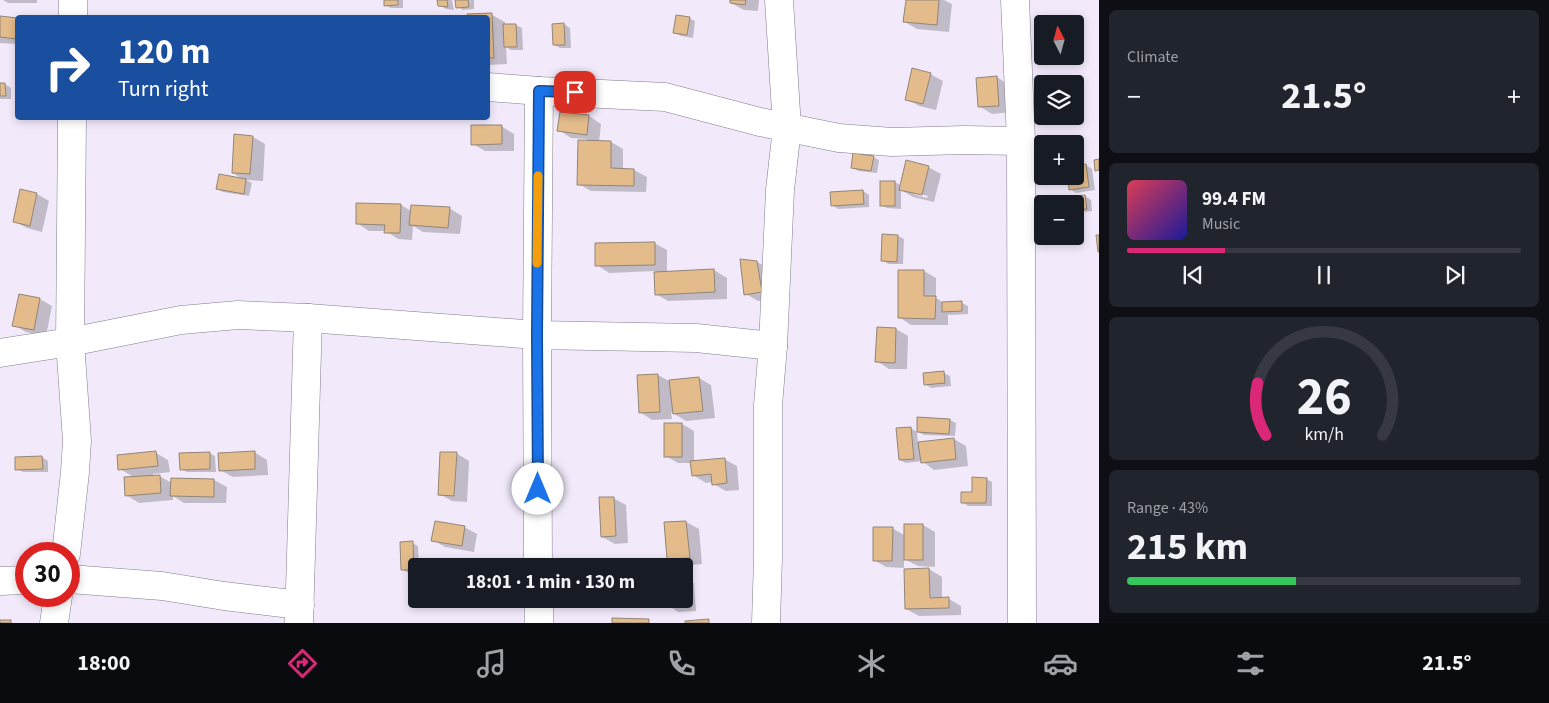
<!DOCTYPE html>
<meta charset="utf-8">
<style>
body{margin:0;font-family:"Source Sans 3",sans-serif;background:#20242c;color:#f1f3f6;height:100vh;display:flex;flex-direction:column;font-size:19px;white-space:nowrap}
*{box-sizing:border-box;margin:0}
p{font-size:16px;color:#9ea1a6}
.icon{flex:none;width:28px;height:28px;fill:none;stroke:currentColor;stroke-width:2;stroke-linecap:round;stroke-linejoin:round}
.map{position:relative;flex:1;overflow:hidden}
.side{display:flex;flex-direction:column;gap:10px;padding:10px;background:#0d0f14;width:450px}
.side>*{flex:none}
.guide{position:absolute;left:15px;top:15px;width:475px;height:105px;border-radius:5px;box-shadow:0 2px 8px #0003;background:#1a4fa0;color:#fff;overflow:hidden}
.needle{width:32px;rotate:354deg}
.fabs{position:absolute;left:1034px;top:15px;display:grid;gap:10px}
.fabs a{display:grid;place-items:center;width:50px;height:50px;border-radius:5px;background:#171b24;box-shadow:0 2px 8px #0003;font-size:25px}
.speed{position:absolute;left:15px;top:542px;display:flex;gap:10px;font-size:25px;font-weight:700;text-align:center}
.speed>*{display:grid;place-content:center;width:65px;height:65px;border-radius:50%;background:#171b24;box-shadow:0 2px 8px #0003;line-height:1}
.speed .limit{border:8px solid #d22;background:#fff;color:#111}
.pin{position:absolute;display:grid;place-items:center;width:42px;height:42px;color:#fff;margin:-21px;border-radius:10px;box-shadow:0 2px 8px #0006}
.me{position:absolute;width:55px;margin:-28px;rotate:0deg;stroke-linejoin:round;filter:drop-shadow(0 0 4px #0008)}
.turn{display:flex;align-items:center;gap:18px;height:105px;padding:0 20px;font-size:22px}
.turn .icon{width:65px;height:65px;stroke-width:2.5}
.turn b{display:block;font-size:35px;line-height:42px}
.big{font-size:38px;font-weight:700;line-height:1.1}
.side .tile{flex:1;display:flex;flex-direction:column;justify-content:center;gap:8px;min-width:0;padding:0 18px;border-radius:8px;background:#20242c}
.side .dial{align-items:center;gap:0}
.dial svg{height:130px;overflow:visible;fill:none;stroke:#363941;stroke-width:7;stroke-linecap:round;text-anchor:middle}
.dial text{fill:#f1f3f6;stroke:none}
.song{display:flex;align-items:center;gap:15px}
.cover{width:60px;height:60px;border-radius:8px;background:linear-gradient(135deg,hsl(350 70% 55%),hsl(240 70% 35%))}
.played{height:5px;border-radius:2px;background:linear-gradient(90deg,#db2777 25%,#363941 25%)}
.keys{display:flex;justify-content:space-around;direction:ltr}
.heat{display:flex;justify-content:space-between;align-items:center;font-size:28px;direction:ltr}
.charge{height:8px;border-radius:4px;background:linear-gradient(90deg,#34c759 43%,#363941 0)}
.trip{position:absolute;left:408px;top:558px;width:285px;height:50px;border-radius:5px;background:#171b24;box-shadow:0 2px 8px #0003;font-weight:700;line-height:50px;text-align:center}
.tab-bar{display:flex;height:80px;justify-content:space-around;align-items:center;background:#090b0e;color:#9ea1a6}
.tab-bar .icon{width:35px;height:35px}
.tab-bar .selected{color:#db2777}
.tab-bar b{font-size:22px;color:#f1f3f6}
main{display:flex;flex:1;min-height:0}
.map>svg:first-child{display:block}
.shadow{fill:#0003;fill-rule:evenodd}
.building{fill:#e4bc8b;stroke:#918578}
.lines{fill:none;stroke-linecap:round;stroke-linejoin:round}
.minor-casing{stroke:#827c8b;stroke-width:29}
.minor{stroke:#fff;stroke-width:28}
.route-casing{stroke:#114b97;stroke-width:12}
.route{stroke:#1a73e8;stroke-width:9}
.slow{stroke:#f59e0b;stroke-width:9}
</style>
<main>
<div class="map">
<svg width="1099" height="623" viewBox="0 0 1099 623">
<rect width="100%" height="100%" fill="#f2eafb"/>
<!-- shadow -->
<g class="shadow">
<path d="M 3,0 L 37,0 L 37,3 L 8,3 Z"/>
<path d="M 385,0 L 403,0 L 403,8 L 391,8 L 385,5 Z"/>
<path d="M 438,0 L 452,0 L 454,10 L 446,9 L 440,5 Z"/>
<path d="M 457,0 L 474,0 L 474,9 L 463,10 L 457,7 Z"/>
<path d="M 732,0 L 759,0 L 758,11 L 744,10 L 731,3 Z"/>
<path d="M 907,0 L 944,0 L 952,4 L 949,32 L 917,29 L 905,22 Z"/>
<path d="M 492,15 L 505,22 L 505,25 L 516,25 L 522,28 L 523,50 L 511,50 L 506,47 L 507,64 L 488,65 L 488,18 L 469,16 Z"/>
<path d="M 0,18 L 18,19 L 18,44 L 0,43 Z"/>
<path d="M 689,18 L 695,21 L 693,38 L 681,36 L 675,33 Z"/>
<path d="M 564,24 L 570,28 L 571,48 L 560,48 L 554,45 Z"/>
<path d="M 930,74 L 943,81 L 936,110 L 919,106 L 907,99 Z"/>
<path d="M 997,77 L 1009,85 L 1011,112 L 992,114 L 979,106 Z"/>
<path d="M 5,84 L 11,88 L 11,99 L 0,99 L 0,85 Z"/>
<path d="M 589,116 L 601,124 L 599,142 L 611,142 L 623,149 L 623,170 L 634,170 L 647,177 L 646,192 L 591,191 L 579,184 L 587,139 L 571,138 L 559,130 Z"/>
<path d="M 501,126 L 514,134 L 514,151 L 485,151 L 473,144 Z"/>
<path d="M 253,137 L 265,144 L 263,181 L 246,180 L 252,183 L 249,196 L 223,192 L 217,189 L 244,180 L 233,173 Z"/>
<path d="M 873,157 L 879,160 L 877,173 L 858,171 L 852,167 Z"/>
<path d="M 1086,165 L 1092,169 L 1095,190 L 1076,193 L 1070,189 L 1075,176 L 1075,167 Z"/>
<path d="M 928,167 L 941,174 L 934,202 L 913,197 L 901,190 L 901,209 L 887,208 L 881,205 L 881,182 L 895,182 L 902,186 ZM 913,192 L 928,196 L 927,198 L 913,194 Z"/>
<path d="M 863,191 L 869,195 L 869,207 L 838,209 L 832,205 Z"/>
<path d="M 37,194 L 49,201 L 42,232 L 27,228 L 14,221 Z"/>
<path d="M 1085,196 L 1091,200 L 1092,211 L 1075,213 L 1075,204 Z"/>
<path d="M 401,205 L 411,211 L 449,208 L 462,216 L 460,234 L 423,232 L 413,226 L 412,240 L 398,239 L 386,231 L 369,231 L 357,223 Z"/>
<path d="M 898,236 L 904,239 L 903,264 L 888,264 L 882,260 Z"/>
<path d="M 654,243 L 667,250 L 667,272 L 714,270 L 727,278 L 727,299 L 668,301 L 656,294 L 655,271 L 609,273 L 597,265 Z"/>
<path d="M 757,262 L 770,269 L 774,299 L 758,301 L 746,294 Z"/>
<path d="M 924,271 L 936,278 L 936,298 L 946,304 L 962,303 L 968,306 L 968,314 L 950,315 L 948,314 L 948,325 L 911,325 L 899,317 Z"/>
<path d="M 40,299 L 52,306 L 46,336 L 26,332 L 14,325 Z"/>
<path d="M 896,329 L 908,336 L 907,369 L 889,369 L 877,361 Z"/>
<path d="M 944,373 L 950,376 L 951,386 L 931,388 L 925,384 Z"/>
<path d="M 658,375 L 671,382 L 699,378 L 711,385 L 715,418 L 686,421 L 671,412 L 672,419 L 652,420 L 640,412 Z"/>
<path d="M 950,420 L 956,423 L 955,436 L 924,435 L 918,432 Z"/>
<path d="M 682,424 L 694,431 L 694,462 L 724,459 L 737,466 L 739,490 L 726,491 L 713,484 L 713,482 L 706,483 L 693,475 L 692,463 L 678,463 L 666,456 Z"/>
<path d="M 911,428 L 917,432 L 918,443 L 954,439 L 966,446 L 968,466 L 934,470 L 922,461 L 906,463 L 900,460 Z"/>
<path d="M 254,452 L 267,460 L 268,475 L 233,477 L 220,470 Z"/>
<path d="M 156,453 L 168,460 L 170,472 L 153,474 L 153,477 L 159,476 L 172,483 L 214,480 L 227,487 L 226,503 L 184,503 L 173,496 L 173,500 L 139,503 L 126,495 L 135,478 L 120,469 Z"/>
<path d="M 209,453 L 215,456 L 216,472 L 187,472 L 181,469 Z"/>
<path d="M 456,453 L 469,461 L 467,502 L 452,501 L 439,494 Z"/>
<path d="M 42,457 L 48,461 L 48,472 L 23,472 L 17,469 Z"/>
<path d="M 986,479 L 992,482 L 992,506 L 968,506 L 962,502 Z"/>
<path d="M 613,498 L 626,505 L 628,543 L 615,544 L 602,537 Z"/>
<path d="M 686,522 L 699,529 L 702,564 L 681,566 L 668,559 L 665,523 Z"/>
<path d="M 923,525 L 935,532 L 935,567 L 918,566 L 904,559 L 904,568 L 886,567 L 874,560 L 892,528 L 906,536 Z"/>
<path d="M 464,527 L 477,534 L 474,552 L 445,547 L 433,540 Z"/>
<path d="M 412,543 L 418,546 L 419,566 L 416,566 L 416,573 L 409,573 L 403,570 Z"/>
<path d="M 929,569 L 942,577 L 942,599 L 949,599 L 961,606 L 961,615 L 919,616 L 906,609 L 906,570 Z"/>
<path d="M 684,577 L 694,583 L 696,611 L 678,612 L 666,604 L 666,599 L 684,599 Z"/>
</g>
<!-- building -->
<g class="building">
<path d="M 384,0 L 398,0 L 398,5 L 384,6 Z"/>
<path d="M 437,0 L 447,0 L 448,7 L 438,6 Z"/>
<path d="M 455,0 L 468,0 L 469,7 L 456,8 Z"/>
<path d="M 730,0 L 746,0 L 745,5 L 730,3 Z"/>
<path d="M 906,0 L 939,0 L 937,25 L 903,22 Z"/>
<path d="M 492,13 L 494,58 L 488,58 L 488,18 L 468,18 L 467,14 Z"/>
<path d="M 676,15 L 690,17 L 687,35 L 673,33 Z"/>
<path d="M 0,16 L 18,18 L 17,39 L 0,37 Z"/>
<path d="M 312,16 L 350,17 L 312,18 Z"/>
<path d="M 564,23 L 565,45 L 553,45 L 552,24 Z"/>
<path d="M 503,24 L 516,24 L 517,47 L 504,47 Z"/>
<path d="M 912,68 L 931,73 L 923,104 L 905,100 Z"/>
<path d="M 997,76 L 999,106 L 978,107 L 976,78 Z"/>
<path d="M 0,83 L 5,83 L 6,96 L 0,96 Z"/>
<path d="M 560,112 L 589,115 L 587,135 L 557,131 Z"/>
<path d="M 471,125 L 502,125 L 502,144 L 471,145 Z"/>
<path d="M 234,134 L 253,136 L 250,174 L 232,173 Z"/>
<path d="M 578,140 L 611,141 L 611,168 L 634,169 L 634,186 L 577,185 Z"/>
<path d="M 853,153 L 874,156 L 871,171 L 851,168 Z"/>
<path d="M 1099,159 L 1099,170 L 1095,171 L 1094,160 Z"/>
<path d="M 906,160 L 929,166 L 922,195 L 899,190 Z"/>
<path d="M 1086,164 L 1089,187 L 1069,190 L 1068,176 L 1075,176 L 1075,166 Z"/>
<path d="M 219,174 L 246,179 L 244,194 L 216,189 Z"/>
<rect x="880" y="181" width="15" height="25"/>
<path d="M 20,189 L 37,193 L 30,226 L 13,222 Z"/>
<path d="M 863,190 L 864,204 L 831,206 L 830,192 Z"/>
<path d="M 1085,195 L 1087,209 L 1075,210 L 1075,204 L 1067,204 L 1066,197 Z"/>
<path d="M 356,203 L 401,204 L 400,233 L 384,233 L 385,225 L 356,224 Z"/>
<path d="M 411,205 L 450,207 L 448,228 L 409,225 Z"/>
<path d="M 882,234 L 898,235 L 897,262 L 881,261 Z"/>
<path d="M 1096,235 L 1099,235 L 1099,252 L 1098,252 Z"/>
<path d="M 655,242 L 655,265 L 595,266 L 595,243 Z"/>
<path d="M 740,259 L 757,261 L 762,292 L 744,295 Z"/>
<path d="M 714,269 L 715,292 L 655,295 L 654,272 Z"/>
<path d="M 898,270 L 924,270 L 924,296 L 936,296 L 935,319 L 898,318 Z"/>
<path d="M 19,294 L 40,298 L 34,330 L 12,326 Z"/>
<path d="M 962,301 L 962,311 L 942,312 L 942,302 Z"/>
<path d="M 877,327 L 896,328 L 895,363 L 875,362 Z"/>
<path d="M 944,371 L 945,383 L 924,385 L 923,373 Z"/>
<path d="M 658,374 L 660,412 L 639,413 L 637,375 Z"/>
<path d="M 699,377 L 703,411 L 673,414 L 669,380 Z"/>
<path d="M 917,417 L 950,419 L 949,434 L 917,432 Z"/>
<rect x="664" y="423" width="18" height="34"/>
<path d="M 911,427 L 914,459 L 899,460 L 896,428 Z"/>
<path d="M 954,438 L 956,459 L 921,463 L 918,442 Z"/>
<path d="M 156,451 L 158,466 L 118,470 L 117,455 Z"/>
<path d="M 255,451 L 255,469 L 219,471 L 218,453 Z"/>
<path d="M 210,452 L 210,469 L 180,470 L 179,453 Z"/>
<path d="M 440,452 L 457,452 L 454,496 L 438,495 Z"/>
<path d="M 42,456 L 43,469 L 15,470 L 15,457 Z"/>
<path d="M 725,458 L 727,483 L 712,485 L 711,474 L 692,476 L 690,461 Z"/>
<path d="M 160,475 L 161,493 L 125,496 L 124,477 Z"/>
<path d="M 972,477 L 987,478 L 986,503 L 961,503 L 961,492 L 972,492 Z"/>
<path d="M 171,478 L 214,479 L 214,497 L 170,496 Z"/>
<path d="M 599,497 L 614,497 L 616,536 L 601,537 Z"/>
<path d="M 435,521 L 465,526 L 462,546 L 431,541 Z"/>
<path d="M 686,521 L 690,558 L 667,559 L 664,522 Z"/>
<rect x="904" y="524" width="19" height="36"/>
<path d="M 873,527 L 893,527 L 892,561 L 873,561 Z"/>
<path d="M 413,541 L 414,570 L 401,570 L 400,542 Z"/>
<path d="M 929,568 L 930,598 L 949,597 L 949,608 L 905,609 L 904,569 Z"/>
<path d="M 664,599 L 683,599 L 683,604 L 665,605 Z"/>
<path d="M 612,618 L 649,619 L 649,623 L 612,623 Z"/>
<path d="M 709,619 L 709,623 L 685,623 L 685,621 Z"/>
<rect x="0" y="620" width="11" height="3"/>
</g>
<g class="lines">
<!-- minor casing -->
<g class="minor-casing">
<g id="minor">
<path d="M 1015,0 L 1021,141 L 1022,623"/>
<path d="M 73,18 L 73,0"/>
<path d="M 488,87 L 539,91"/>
<path d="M 0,353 L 70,342 L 181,320 L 238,315 L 308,318 L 537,335 L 539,91 L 665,97 L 760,122 L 839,138 L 892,142 L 964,140 L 1021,141"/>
<path d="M 66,554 L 75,472 L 77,441 L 70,342 L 72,118"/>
<path d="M 538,566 L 537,335 L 696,338 L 773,346"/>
<path d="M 69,579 L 162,586 L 224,596 L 300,605"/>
<path d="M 0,581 L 26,580"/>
<path d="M 539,599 L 539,623"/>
<path d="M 54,623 L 58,596"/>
<path d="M 299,623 L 308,318"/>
<path d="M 766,623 L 768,558 L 768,405 L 773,346 L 780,190 L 787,128 L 779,0"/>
</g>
</g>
<!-- minor -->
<use href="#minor" class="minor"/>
</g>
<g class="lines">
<!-- route casing -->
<g class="route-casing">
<path id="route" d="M 538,489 L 537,336 L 539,91 L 575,92"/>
</g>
<!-- route -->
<use href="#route" class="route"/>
<!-- slow -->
<path class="slow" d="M 537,263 L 538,176"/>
</g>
</svg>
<div class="fabs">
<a><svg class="needle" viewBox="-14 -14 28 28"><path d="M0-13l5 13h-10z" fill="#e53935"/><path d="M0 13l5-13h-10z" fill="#9ea1a6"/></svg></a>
<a><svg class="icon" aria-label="layers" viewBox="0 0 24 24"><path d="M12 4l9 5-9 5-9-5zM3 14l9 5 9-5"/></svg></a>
<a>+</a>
<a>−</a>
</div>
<div class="speed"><div class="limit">30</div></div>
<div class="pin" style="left:575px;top:92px;background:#d93025"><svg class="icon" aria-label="arrive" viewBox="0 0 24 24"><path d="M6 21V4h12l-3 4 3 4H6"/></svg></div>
<svg class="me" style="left:538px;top:489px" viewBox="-20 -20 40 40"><circle r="19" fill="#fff"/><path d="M0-13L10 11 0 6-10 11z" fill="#1a73e8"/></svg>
<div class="trip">18:01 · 1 min · 130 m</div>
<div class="guide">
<div class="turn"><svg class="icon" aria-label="right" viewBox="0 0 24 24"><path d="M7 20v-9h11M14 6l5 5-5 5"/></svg><div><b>120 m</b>Turn right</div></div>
</div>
</div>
<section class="side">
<div class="tile"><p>Climate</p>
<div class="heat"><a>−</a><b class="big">21.5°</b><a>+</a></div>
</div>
<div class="tile">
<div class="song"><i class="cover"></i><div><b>99.4 FM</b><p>Music</p></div></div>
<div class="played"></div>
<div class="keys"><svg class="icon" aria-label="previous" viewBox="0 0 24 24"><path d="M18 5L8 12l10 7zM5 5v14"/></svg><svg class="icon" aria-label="pause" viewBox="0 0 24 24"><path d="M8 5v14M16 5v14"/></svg><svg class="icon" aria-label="next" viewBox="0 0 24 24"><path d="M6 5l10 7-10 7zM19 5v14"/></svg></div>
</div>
<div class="tile dial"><svg viewBox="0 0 100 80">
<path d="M14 69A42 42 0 1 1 86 69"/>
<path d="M14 69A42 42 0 0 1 9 37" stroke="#db2777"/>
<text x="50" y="56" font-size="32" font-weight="700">26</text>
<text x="50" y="72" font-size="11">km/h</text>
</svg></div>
<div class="tile"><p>Range · 43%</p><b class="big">215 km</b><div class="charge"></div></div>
</section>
</main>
<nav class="tab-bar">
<b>18:00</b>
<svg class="icon selected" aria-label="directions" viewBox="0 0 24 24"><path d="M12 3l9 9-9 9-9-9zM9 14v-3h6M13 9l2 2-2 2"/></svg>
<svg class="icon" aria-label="music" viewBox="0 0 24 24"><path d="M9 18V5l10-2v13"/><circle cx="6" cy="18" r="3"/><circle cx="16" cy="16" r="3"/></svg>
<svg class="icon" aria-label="phone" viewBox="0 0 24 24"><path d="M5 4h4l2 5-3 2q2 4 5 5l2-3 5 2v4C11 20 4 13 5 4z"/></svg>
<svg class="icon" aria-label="climate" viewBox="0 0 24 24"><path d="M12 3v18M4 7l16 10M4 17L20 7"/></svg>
<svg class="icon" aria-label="car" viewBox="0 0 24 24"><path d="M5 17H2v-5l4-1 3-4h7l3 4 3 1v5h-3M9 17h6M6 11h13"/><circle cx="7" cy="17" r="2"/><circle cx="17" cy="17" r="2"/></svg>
<svg class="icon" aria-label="filters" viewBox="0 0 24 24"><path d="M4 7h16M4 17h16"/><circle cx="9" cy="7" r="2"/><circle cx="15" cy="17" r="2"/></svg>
<b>21.5°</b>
</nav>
